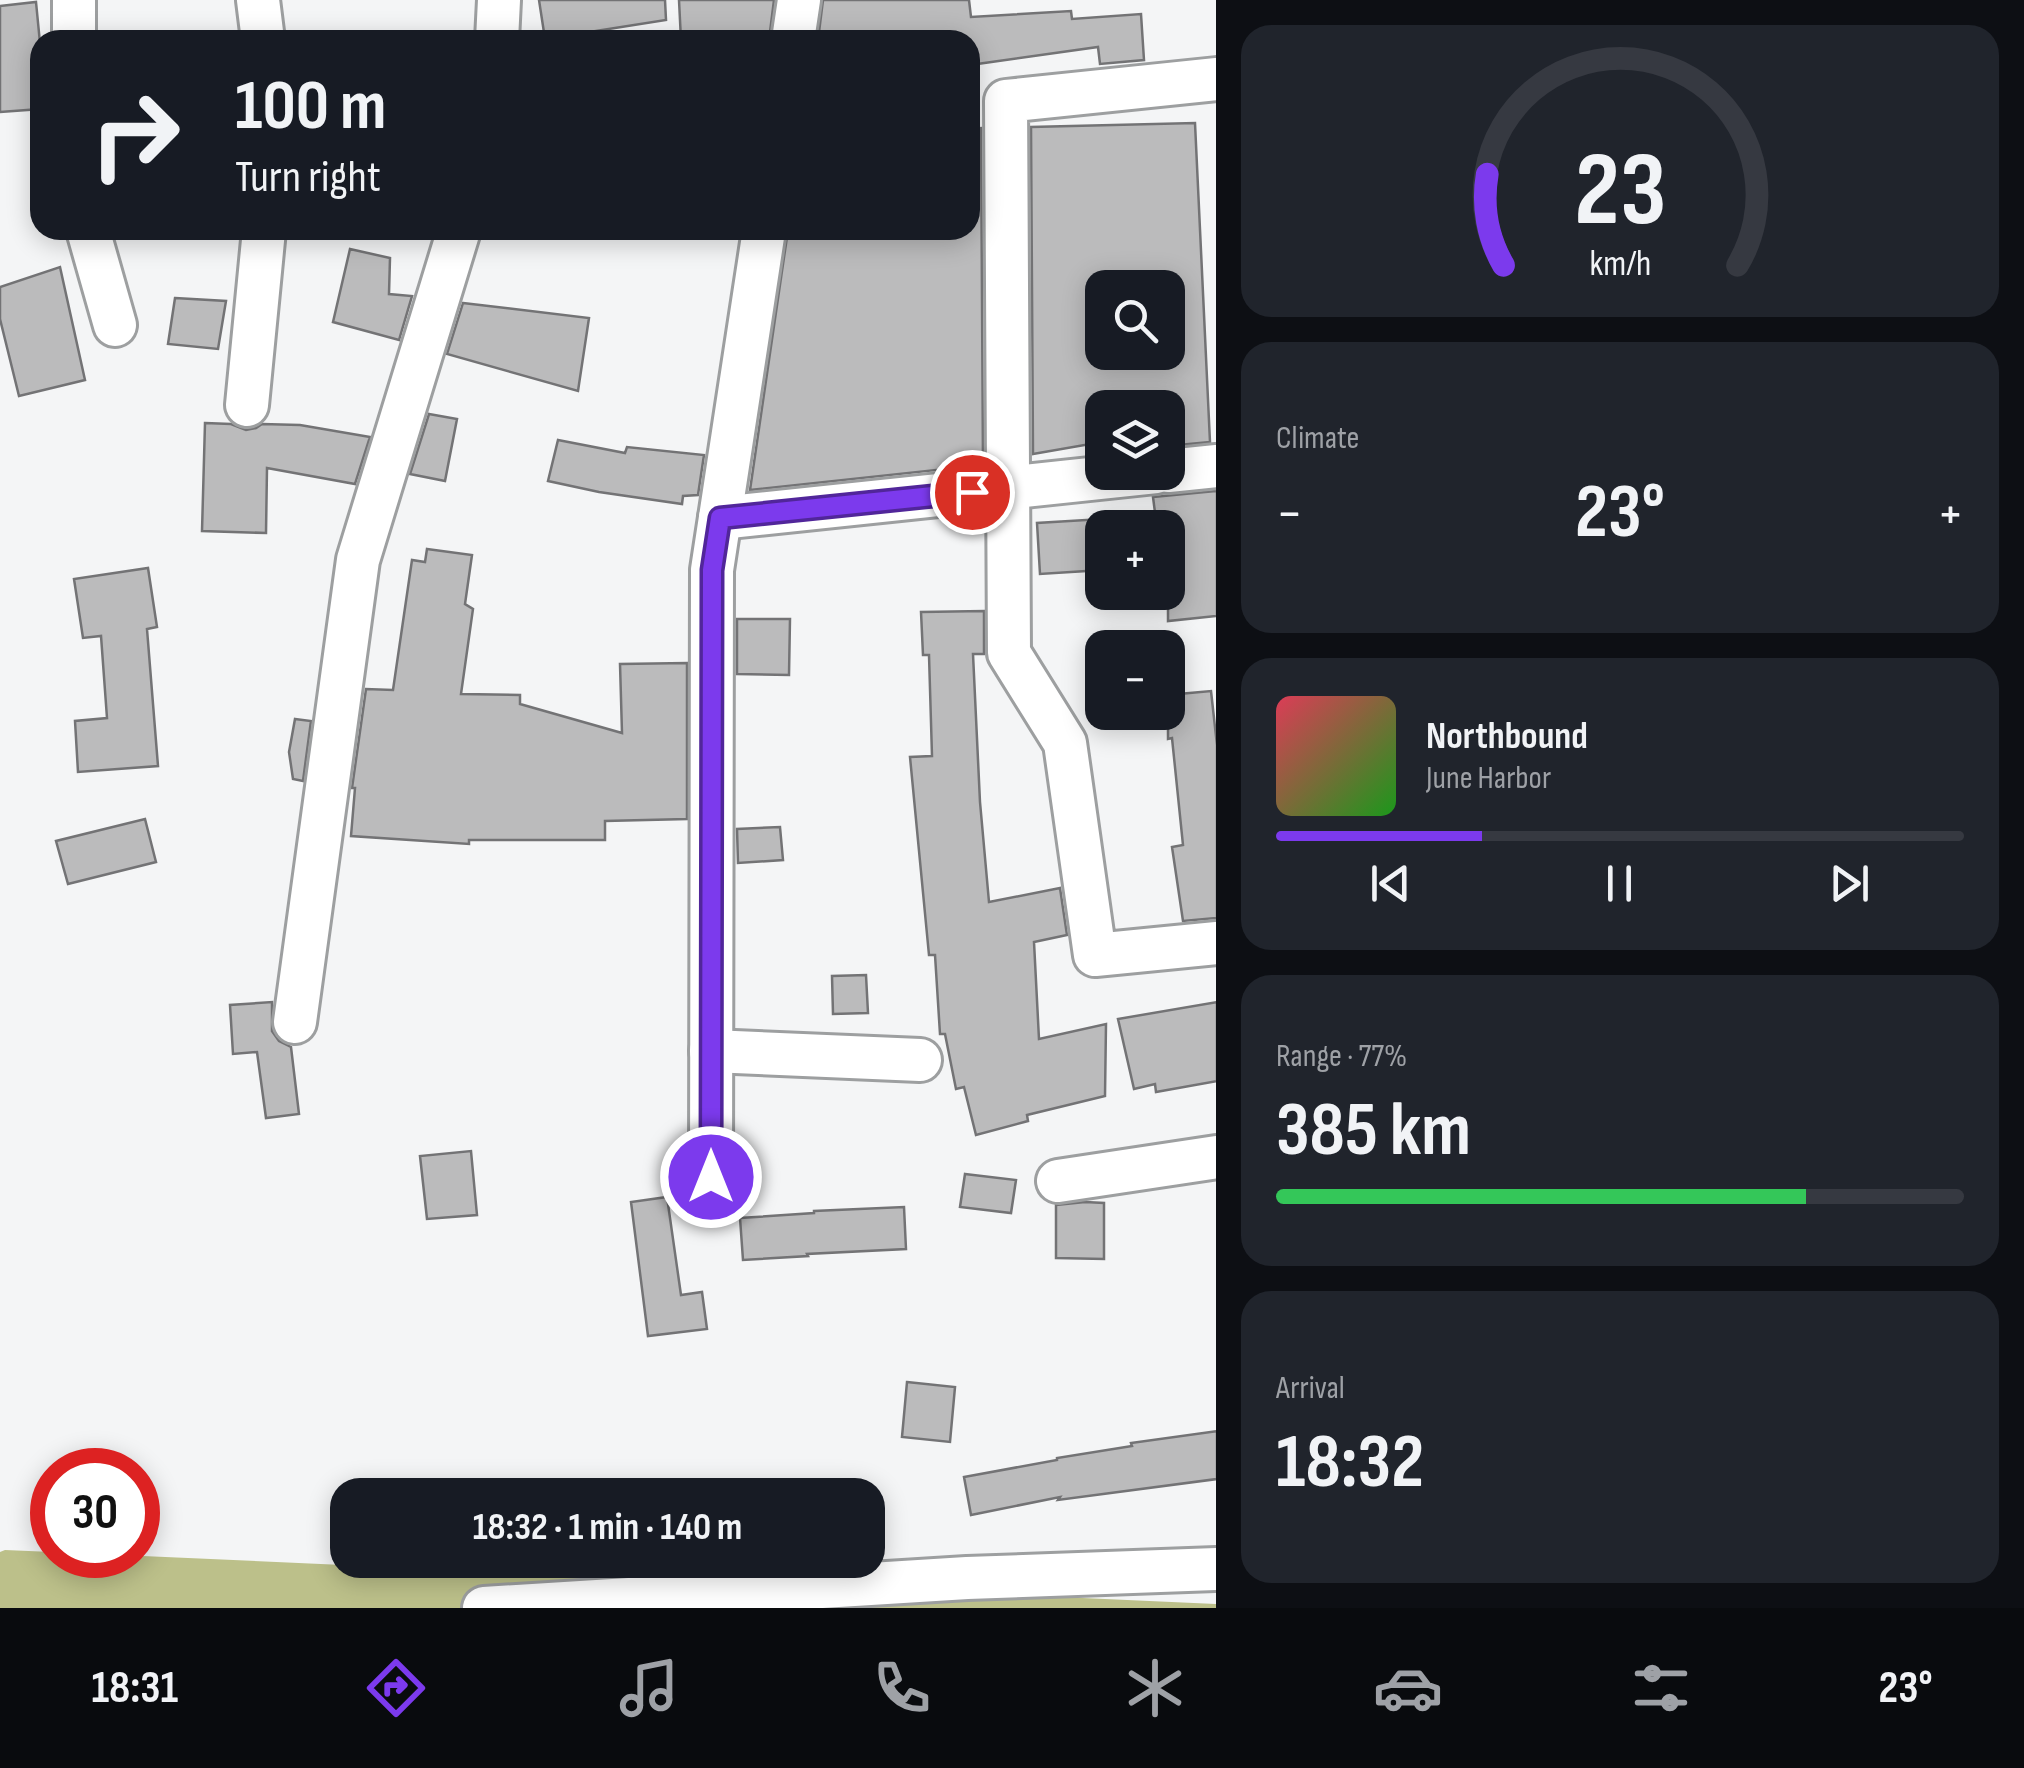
<!DOCTYPE html>
<meta charset="utf-8">
<style>
body{margin:0;font-family:"Sofia Sans Condensed",sans-serif;background:#20242c;color:#f1f3f6;height:100vh;display:flex;flex-direction:column;font-size:38px;white-space:nowrap}
*{box-sizing:border-box;margin:0}
p{font-size:32px;color:#9ea1a6}
.icon{flex:none;width:55px;height:55px;fill:none;stroke:currentColor;stroke-width:2;stroke-linecap:round;stroke-linejoin:round}
.map{position:relative;flex:1;overflow:hidden}
.drawer{display:flex;flex-direction:column;gap:25px;padding:25px;background:#0d0f14;width:808px}
.drawer>*{flex:none}
.top-card{position:absolute;left:30px;top:30px;width:950px;height:210px;border-radius:30px;box-shadow:0 5px 25px #0003;background:#171b24;color:#f1f3f6;overflow:hidden}
.tools{position:absolute;left:1085px;top:270px;display:grid;gap:20px}
.tools a{display:grid;place-items:center;width:100px;height:100px;border-radius:20px;background:#171b24;box-shadow:0 5px 25px #0003;font-size:50px}
.speed{position:absolute;left:30px;top:1448px;display:flex;gap:20px;font-size:50px;font-weight:700;text-align:center}
.speed>*{display:grid;place-content:center;width:130px;height:130px;border-radius:50%;background:#171b24;box-shadow:0 5px 25px #0003;line-height:1}
.speed .limit{border:15px solid #d22;background:#fff;color:#111}
.pin{position:absolute;display:grid;place-items:center;width:85px;height:85px;color:#fff;margin:-42px;border:5px solid #fff;border-radius:50%;box-shadow:0 2px 10px #0007}
.me{position:absolute;width:110px;margin:-55px;rotate:0deg;stroke-linejoin:round;filter:drop-shadow(0 0 8px #0008)}
.turn{display:flex;align-items:center;gap:35px;height:210px;padding:0 40px;font-size:45px}
.turn .icon{width:130px;height:130px;stroke-width:2.5}
.turn b{display:block;font-size:70px;line-height:85px}
.big{font-size:75px;font-weight:700;line-height:1.1}
.drawer .tile{flex:1;display:flex;flex-direction:column;justify-content:center;gap:15px;min-width:0;padding:0 35px;border-radius:30px;background:#20242c}
.drawer .dial{align-items:center;gap:0}
.dial svg{height:260px;overflow:visible;fill:none;stroke:#363941;stroke-width:7;stroke-linecap:round;text-anchor:middle}
.dial text{fill:#f1f3f6;stroke:none}
.song{display:flex;align-items:center;gap:30px}
.cover{width:120px;height:120px;border-radius:15px;background:linear-gradient(135deg,hsl(350 70% 55%),hsl(120 70% 35%))}
.played{height:10px;border-radius:5px;background:linear-gradient(90deg,#7c3aed 30%,#363941 30%)}
.keys{display:flex;justify-content:space-around;direction:ltr}
.heat{display:flex;justify-content:space-between;align-items:center;font-size:55px;direction:ltr}
.charge{height:15px;border-radius:8px;background:linear-gradient(90deg,#34c759 77%,#363941 0)}
.trip{position:absolute;left:330px;top:1478px;width:555px;height:100px;border-radius:30px;background:#171b24;box-shadow:0 5px 25px #0003;font-weight:700;line-height:100px;text-align:center}
.dock{display:flex;height:160px;justify-content:space-around;align-items:center;background:#090b0e;color:#9ea1a6}
.dock .icon{width:70px;height:70px}
.dock .current{color:#7c3aed}
.dock b{font-size:45px;color:#f1f3f6}
main{display:flex;flex:1;min-height:0}
.map>svg:first-child{display:block}
.forest{fill:#bcc08a}
.building{fill:#bbbbbc;stroke:#737375;stroke-width:2.5;fill-rule:evenodd}
.lines{fill:none;stroke-linecap:round;stroke-linejoin:round}
.minor-casing{stroke:#9d9fa0;stroke-width:48}
.minor{stroke:#fff;stroke-width:42}
.route-casing{stroke:#51269a;stroke-width:25}
.route{stroke:#7c3aed;stroke-width:18}
</style>
<main>
<div class="map">
<svg width="1217" height="1608" viewBox="0 0 1217 1608">
<rect width="100%" height="100%" fill="#f4f5f6"/>
<!-- forest -->
<path class="forest" d="M 5,1550 L 52,1552 L 52,1555 L 120,1555 L 1217,1604 L 1216,1608 L 0,1608 L 0,1552 Z"/>
<!-- building -->
<g class="building">
<path d="M 539,0 L 665,0 L 666,20 L 545,39 Z"/>
<path d="M 679,0 L 774,0 L 769,40 L 681,40 Z"/>
<path d="M 823,0 L 969,0 L 971,17 L 1071,11 L 1072,19 L 1141,14 L 1144,60 L 1100,64 L 1098,47 L 970,65 L 970,40 L 818,40 Z"/>
<path d="M 36,2 L 40,43 L 40,109 L 0,112 L 0,6 Z"/>
<path d="M 1195,123 L 1210,442 L 1168,446 L 1168,408 L 1102,408 L 1102,442 L 1033,454 L 1031,127 ZM 1102,288 L 1168,288 L 1168,352 L 1102,352 Z"/>
<path d="M 981,128 L 983,465 L 750,490 L 788,230 L 970,230 L 970,129 Z"/>
<path d="M 350,249 L 390,258 L 389,294 L 412,296 L 399,340 L 333,322 Z"/>
<path d="M 60,267 L 85,380 L 19,396 L 0,319 L 0,287 Z"/>
<path d="M 175,298 L 226,301 L 218,349 L 168,344 Z"/>
<path d="M 463,303 L 589,318 L 578,391 L 447,354 Z"/>
<path d="M 429,414 L 457,419 L 445,481 L 410,474 Z"/>
<path d="M 205,423 L 231,424 L 246,430 L 256,428 L 262,424 L 300,425 L 370,437 L 355,484 L 267,468 L 266,533 L 202,531 Z"/>
<path d="M 558,440 L 625,453 L 627,447 L 704,455 L 698,495 L 683,496 L 682,504 L 599,492 L 548,481 Z"/>
<path d="M 1217,491 L 1217,616 L 1168,621 L 1168,528 L 1157,528 L 1153,497 Z"/>
<path d="M 1102,519 L 1102,570 L 1040,574 L 1037,523 Z"/>
<path d="M 427,549 L 472,555 L 465,604 L 473,609 L 461,694 L 520,695 L 520,704 L 622,733 L 620,664 L 687,663 L 687,819 L 605,821 L 605,840 L 469,840 L 469,844 L 351,836 L 355,788 L 352,788 L 366,689 L 393,690 L 412,560 L 425,562 Z"/>
<path d="M 148,568 L 157,627 L 147,629 L 158,766 L 78,772 L 75,721 L 107,718 L 101,636 L 83,638 L 74,579 Z"/>
<path d="M 984,611 L 984,654 L 973,654 L 980,802 L 989,902 L 1060,888 L 1067,935 L 1034,942 L 1039,1039 L 1106,1024 L 1105,1096 L 1027,1115 L 1028,1121 L 976,1135 L 964,1087 L 956,1089 L 945,1034 L 940,1034 L 935,955 L 929,955 L 910,757 L 932,756 L 929,655 L 923,655 L 921,612 Z"/>
<path d="M 737,619 L 790,619 L 789,675 L 737,674 Z"/>
<path d="M 1211,691 L 1217,745 L 1217,918 L 1183,921 L 1172,847 L 1183,845 L 1172,738 L 1168,739 L 1168,695 Z"/>
<path d="M 295,719 L 311,721 L 303,781 L 293,779 L 289,752 Z"/>
<path d="M 145,819 L 156,862 L 68,884 L 56,841 Z"/>
<path d="M 780,827 L 783,860 L 738,863 L 737,829 Z"/>
<path d="M 866,975 L 868,1013 L 833,1014 L 832,976 Z"/>
<path d="M 272,1002 L 272,1031 L 279,1041 L 291,1047 L 299,1114 L 266,1118 L 257,1052 L 233,1054 L 230,1005 Z"/>
<path d="M 1217,1002 L 1217,1081 L 1156,1092 L 1155,1084 L 1134,1089 L 1118,1019 Z"/>
<path d="M 471,1151 L 477,1215 L 427,1219 L 420,1156 Z"/>
<path d="M 965,1174 L 1016,1180 L 1011,1213 L 960,1207 Z"/>
<path d="M 667,1197 L 681,1295 L 702,1292 L 707,1329 L 648,1336 L 631,1202 Z"/>
<path d="M 1085,1202 L 1104,1203 L 1104,1259 L 1056,1258 L 1056,1205 Z"/>
<path d="M 904,1207 L 906,1249 L 807,1254 L 808,1256 L 743,1260 L 740,1218 L 814,1213 L 814,1211 Z"/>
<path d="M 907,1382 L 955,1387 L 950,1442 L 902,1437 Z"/>
<path d="M 1217,1431 L 1217,1479 L 1058,1500 L 1060,1497 L 971,1515 L 964,1477 L 1057,1460 L 1057,1458 L 1132,1446 L 1131,1443 Z"/>
</g>
<g class="lines">
<!-- minor casing -->
<g class="minor-casing">
<g id="minor">
<path d="M 258,0 L 263,40"/>
<path d="M 74,40 L 74,0"/>
<path d="M 497,40 L 499,0"/>
<path d="M 793,40 L 799,0"/>
<path d="M 1217,79 L 1006,101 L 1009,653 L 1065,743 L 1095,955 L 1217,943"/>
<path d="M 88,230 L 115,325"/>
<path d="M 247,405 L 264,230"/>
<path d="M 1168,471 L 1217,466"/>
<path d="M 720,518 L 1156,472"/>
<path d="M 295,1022 L 358,560 L 459,230"/>
<path d="M 711,1051 L 920,1060"/>
<path d="M 711,1177 L 712,570 L 764,230"/>
<path d="M 1058,1181 L 1217,1157"/>
<path d="M 484,1608 L 967,1578 L 1217,1569"/>
</g>
</g>
<!-- minor -->
<use href="#minor" class="minor"/>
</g>
<g class="lines">
<!-- route casing -->
<g class="route-casing">
<path id="route" d="M 711,1177 L 712,570 L 720,518 L 972,492"/>
</g>
<!-- route -->
<use href="#route" class="route"/>
</g>
</svg>
<div class="tools">
<a><svg class="icon" aria-label="search" viewBox="0 0 24 24"><circle cx="10" cy="10" r="6"/><path d="M15 15l6 6"/></svg></a>
<a><svg class="icon" aria-label="layers" viewBox="0 0 24 24"><path d="M12 4l9 5-9 5-9-5zM3 14l9 5 9-5"/></svg></a>
<a>+</a>
<a>−</a>
</div>
<div class="speed"><div class="limit">30</div></div>
<div class="pin" style="left:972px;top:492px;background:#d93025"><svg class="icon" aria-label="arrive" viewBox="0 0 24 24"><path d="M6 21V4h12l-3 4 3 4H6"/></svg></div>
<svg class="me" style="left:711px;top:1177px" viewBox="-20 -20 40 40"><circle r="17" fill="#7c3aed" stroke="#fff" stroke-width="3"/><path d="M0-11L8 9 0 5-8 9z" fill="#fff"/></svg>
<div class="trip">18:32 · 1 min · 140 m</div>
<div class="top-card">
<div class="turn"><svg class="icon" aria-label="right" viewBox="0 0 24 24"><path d="M7 20v-9h11M14 6l5 5-5 5"/></svg><div><b>100 m</b>Turn right</div></div>
</div>
</div>
<section class="drawer">
<div class="tile dial"><svg viewBox="0 0 100 80">
<path d="M14 69A42 42 0 1 1 86 69"/>
<path d="M14 69A42 42 0 0 1 9 41" stroke="#7c3aed"/>
<text x="50" y="56" font-size="32" font-weight="700">23</text>
<text x="50" y="72" font-size="11">km/h</text>
</svg></div>
<div class="tile"><p>Climate</p>
<div class="heat"><a>−</a><b class="big">23°</b><a>+</a></div>
</div>
<div class="tile">
<div class="song"><i class="cover"></i><div><b>Northbound</b><p>June Harbor</p></div></div>
<div class="played"></div>
<div class="keys"><svg class="icon" aria-label="previous" viewBox="0 0 24 24"><path d="M18 5L8 12l10 7zM5 5v14"/></svg><svg class="icon" aria-label="pause" viewBox="0 0 24 24"><path d="M8 5v14M16 5v14"/></svg><svg class="icon" aria-label="next" viewBox="0 0 24 24"><path d="M6 5l10 7-10 7zM19 5v14"/></svg></div>
</div>
<div class="tile"><p>Range · 77%</p><b class="big">385 km</b><div class="charge"></div></div>
<div class="tile"><p>Arrival</p><b class="big">18:32</b></div>
</section>
</main>
<nav class="dock">
<b>18:31</b>
<svg class="icon current" aria-label="directions" viewBox="0 0 24 24"><path d="M12 3l9 9-9 9-9-9zM9 14v-3h6M13 9l2 2-2 2"/></svg>
<svg class="icon" aria-label="music" viewBox="0 0 24 24"><path d="M9 18V5l10-2v13"/><circle cx="6" cy="18" r="3"/><circle cx="16" cy="16" r="3"/></svg>
<svg class="icon" aria-label="phone" viewBox="0 0 24 24"><path d="M5 4h4l2 5-3 2q2 4 5 5l2-3 5 2v4C11 20 4 13 5 4z"/></svg>
<svg class="icon" aria-label="climate" viewBox="0 0 24 24"><path d="M12 3v18M4 7l16 10M4 17L20 7"/></svg>
<svg class="icon" aria-label="car" viewBox="0 0 24 24"><path d="M5 17H2v-5l4-1 3-4h7l3 4 3 1v5h-3M9 17h6M6 11h13"/><circle cx="7" cy="17" r="2"/><circle cx="17" cy="17" r="2"/></svg>
<svg class="icon" aria-label="filters" viewBox="0 0 24 24"><path d="M4 7h16M4 17h16"/><circle cx="9" cy="7" r="2"/><circle cx="15" cy="17" r="2"/></svg>
<b>23°</b>
</nav>
